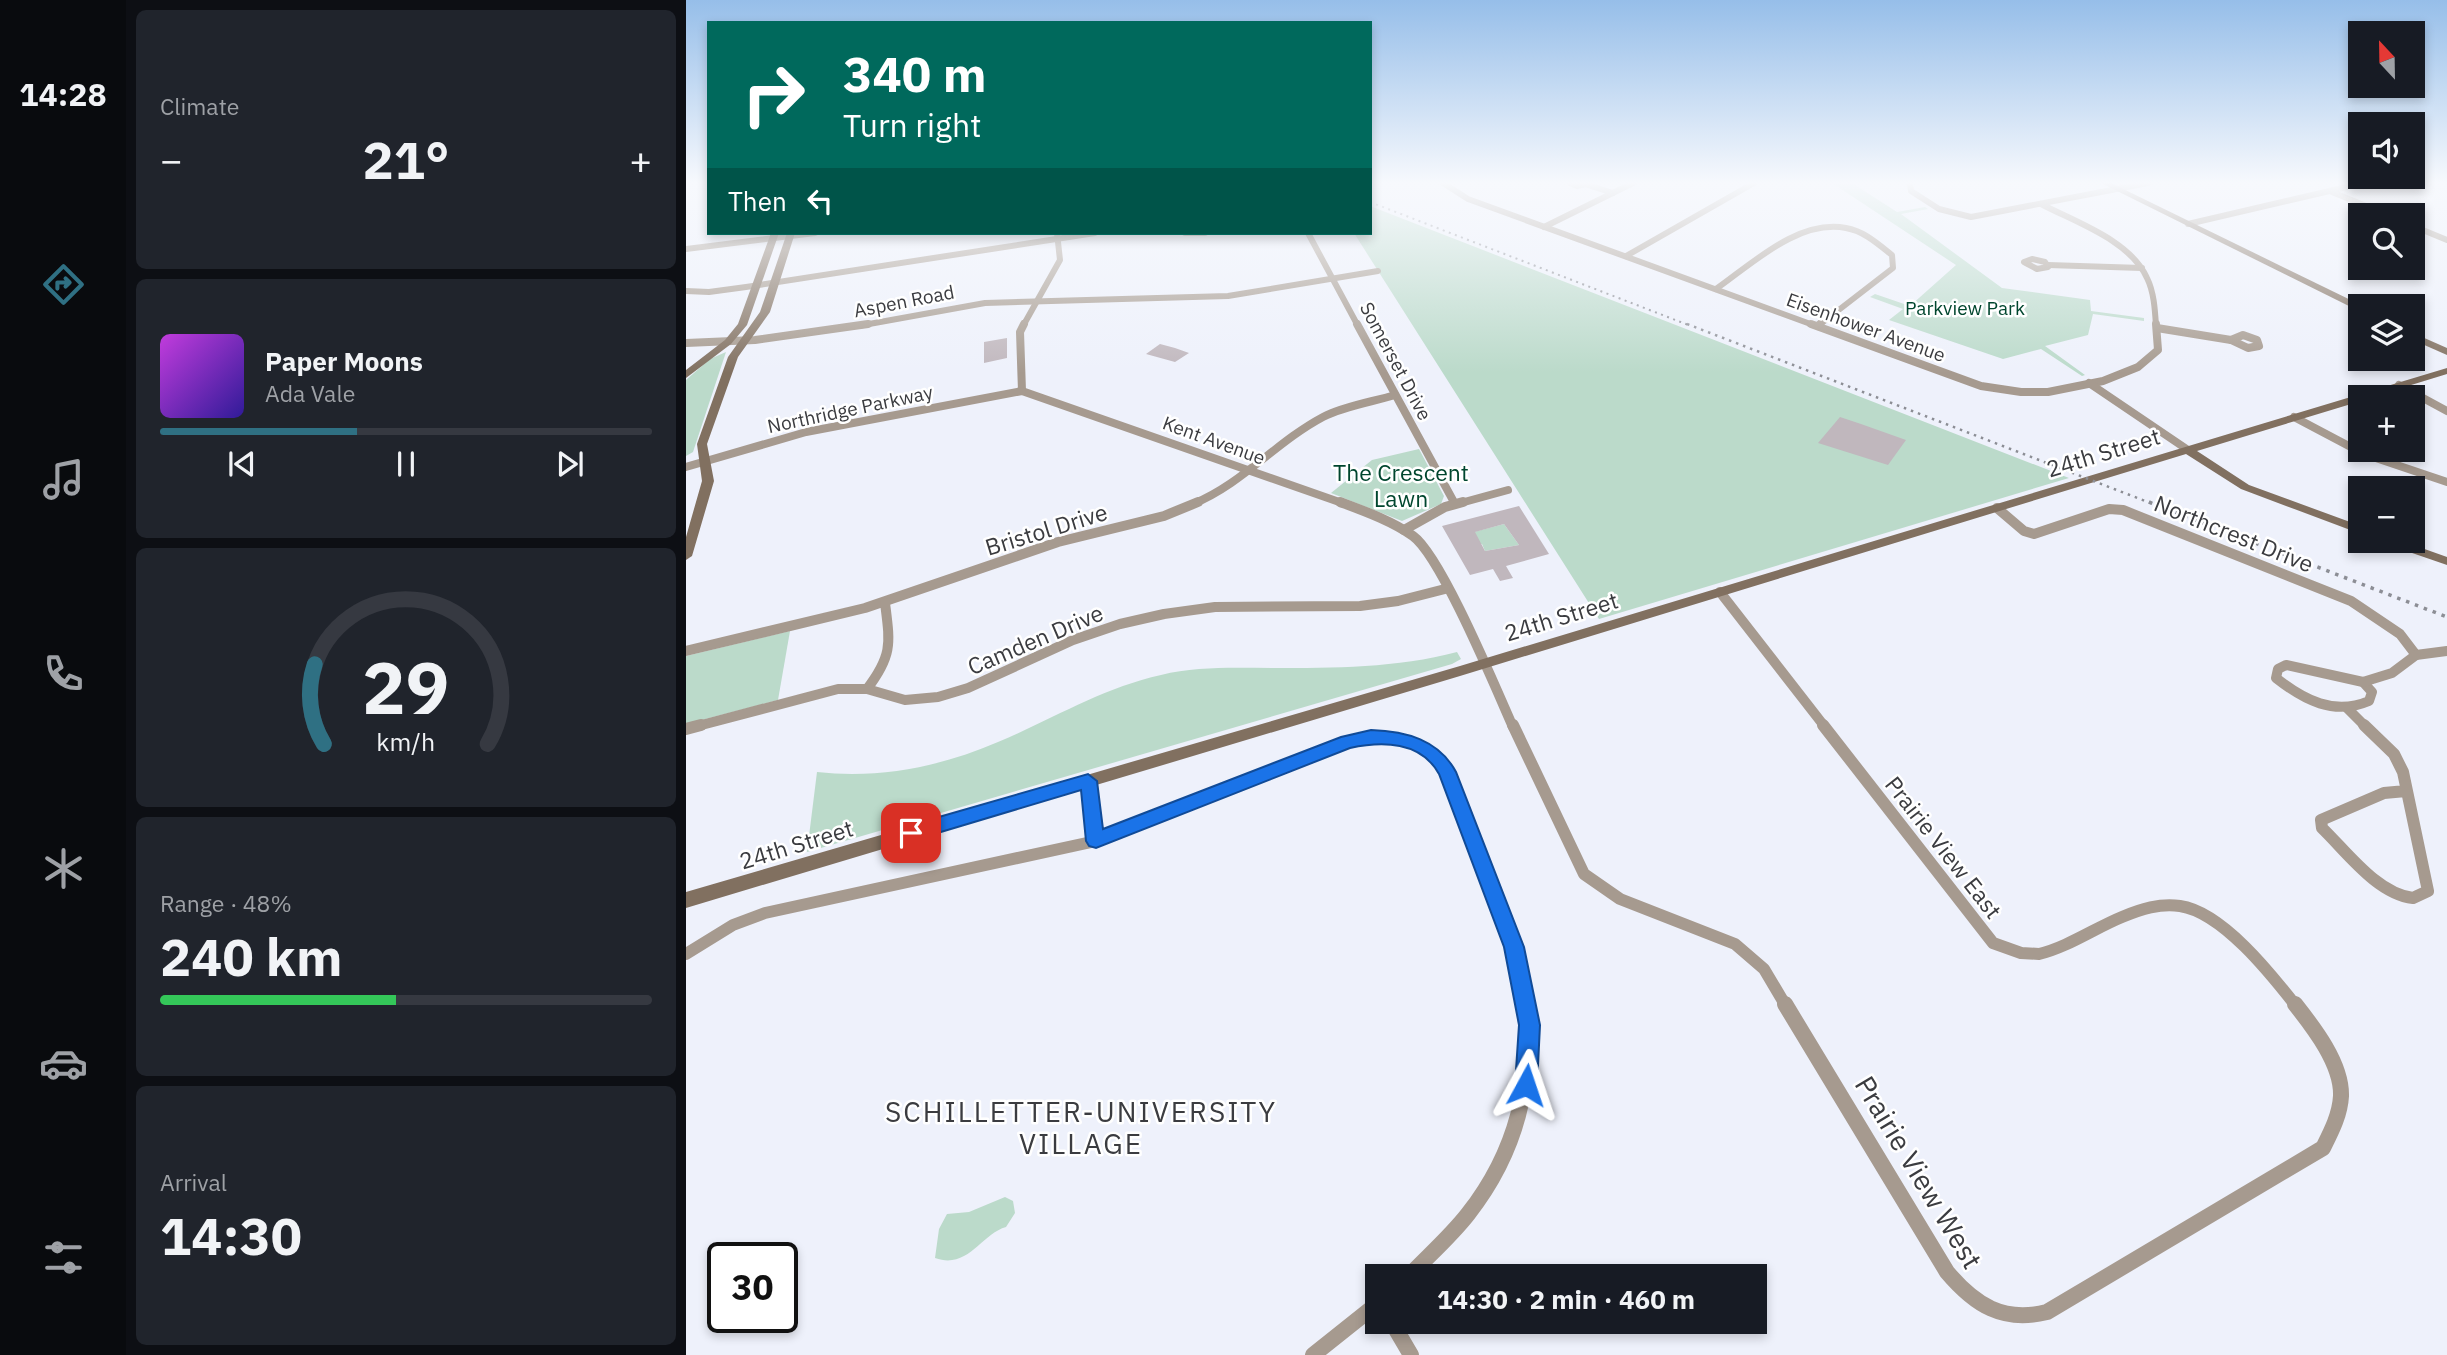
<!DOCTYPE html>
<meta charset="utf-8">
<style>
body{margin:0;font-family:"IBM Plex Sans",sans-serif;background:#20242c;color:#f1f3f6;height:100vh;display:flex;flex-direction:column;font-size:26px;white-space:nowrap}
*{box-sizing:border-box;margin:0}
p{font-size:23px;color:#9ea1a6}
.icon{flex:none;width:38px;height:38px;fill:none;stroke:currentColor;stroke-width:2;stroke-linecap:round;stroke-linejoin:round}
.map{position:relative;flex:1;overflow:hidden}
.details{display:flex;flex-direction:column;gap:10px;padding:10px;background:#0d0f14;width:560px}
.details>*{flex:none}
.guide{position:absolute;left:21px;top:21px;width:665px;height:214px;border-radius:0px;box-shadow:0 4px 10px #0003;background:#00695c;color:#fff;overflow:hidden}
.needle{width:46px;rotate:338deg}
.controls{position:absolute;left:1662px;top:21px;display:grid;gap:14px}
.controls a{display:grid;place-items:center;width:77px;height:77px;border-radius:0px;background:#171b24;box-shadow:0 4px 10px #0003;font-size:35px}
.speed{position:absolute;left:21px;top:1242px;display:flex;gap:14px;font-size:35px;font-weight:700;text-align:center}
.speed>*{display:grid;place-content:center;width:91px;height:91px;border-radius:50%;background:#171b24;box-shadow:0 4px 10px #0003;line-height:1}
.speed .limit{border:4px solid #111;border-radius:10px;background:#fff;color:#111}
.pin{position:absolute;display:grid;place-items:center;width:60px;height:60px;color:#fff;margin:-30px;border-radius:14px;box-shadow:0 4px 10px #0006}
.me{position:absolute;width:77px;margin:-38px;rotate:5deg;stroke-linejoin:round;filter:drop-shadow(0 0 5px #0008)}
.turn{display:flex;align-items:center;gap:24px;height:147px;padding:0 21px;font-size:32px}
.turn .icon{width:91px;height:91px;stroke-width:2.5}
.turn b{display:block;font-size:49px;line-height:60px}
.then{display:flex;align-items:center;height:66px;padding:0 21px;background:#0003;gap:14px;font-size:26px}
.big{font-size:52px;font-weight:700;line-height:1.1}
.details .tile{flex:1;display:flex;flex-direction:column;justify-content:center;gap:10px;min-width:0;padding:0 24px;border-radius:10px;background:#20242c}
.details .dial{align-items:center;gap:0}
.dial svg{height:182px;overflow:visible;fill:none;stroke:#363941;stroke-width:7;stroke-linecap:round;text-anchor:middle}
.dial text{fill:#f1f3f6;stroke:none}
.song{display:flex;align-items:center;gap:21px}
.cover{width:84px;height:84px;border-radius:10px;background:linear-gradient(135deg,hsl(290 70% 55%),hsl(250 70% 35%))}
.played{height:7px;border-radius:4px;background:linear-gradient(90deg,#2f7083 40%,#363941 40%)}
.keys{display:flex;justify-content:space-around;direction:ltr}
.heat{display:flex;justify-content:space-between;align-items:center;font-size:38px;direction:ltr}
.charge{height:10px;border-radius:5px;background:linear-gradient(90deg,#34c759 48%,#363941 0)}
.trip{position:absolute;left:679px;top:1264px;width:402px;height:70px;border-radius:0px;background:#171b24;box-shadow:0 4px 10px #0003;font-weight:700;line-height:70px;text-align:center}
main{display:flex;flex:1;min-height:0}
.tabs{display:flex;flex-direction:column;width:126px;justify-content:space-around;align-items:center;background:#090b0e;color:#9ea1a6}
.tabs .icon{width:49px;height:49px}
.tabs .on{color:#2f7083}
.tabs b{font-size:32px;color:#f1f3f6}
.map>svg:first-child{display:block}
.green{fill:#bbdaca}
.building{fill:#c0b7bd;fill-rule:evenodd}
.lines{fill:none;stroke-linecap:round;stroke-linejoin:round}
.street-far4{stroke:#a69a8f;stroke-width:6}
.street-far3{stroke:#a69a8f;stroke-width:8}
.street-far2{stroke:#a69a8f;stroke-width:10}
.street-far1{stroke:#a69a8f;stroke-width:12}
.street{stroke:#a69a8f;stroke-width:16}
.secondary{fill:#817060;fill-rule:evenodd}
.rail-far2{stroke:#8c8e95;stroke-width:2;stroke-dasharray:2 4.5;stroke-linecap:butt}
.rail-far1{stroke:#8c8e95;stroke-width:2.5;stroke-dasharray:2.5 5;stroke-linecap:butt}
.rail{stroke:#8c8e95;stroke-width:3.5;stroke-dasharray:3.5 6;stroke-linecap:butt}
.route{fill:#1a73e8;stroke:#114b97;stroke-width:2}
.labels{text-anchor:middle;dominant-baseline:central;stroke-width:5;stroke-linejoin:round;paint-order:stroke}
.far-street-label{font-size:19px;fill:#3b3c40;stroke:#fff}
.far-park-label{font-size:19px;fill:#00462e;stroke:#fff}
.street-label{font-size:23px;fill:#3b3c40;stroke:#fff}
.park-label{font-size:23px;fill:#00462e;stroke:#fff}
.near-neighbourhood-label{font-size:28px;letter-spacing:2px;fill:#3b3c40;stroke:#fff}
.near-street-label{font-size:28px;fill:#3b3c40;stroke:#fff}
</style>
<main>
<nav class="tabs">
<b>14:28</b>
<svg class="icon on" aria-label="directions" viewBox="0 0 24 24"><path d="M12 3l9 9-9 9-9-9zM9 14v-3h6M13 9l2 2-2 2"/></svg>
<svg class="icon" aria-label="music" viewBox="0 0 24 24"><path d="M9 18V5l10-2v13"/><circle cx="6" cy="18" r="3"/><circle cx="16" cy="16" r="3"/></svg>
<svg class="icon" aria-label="phone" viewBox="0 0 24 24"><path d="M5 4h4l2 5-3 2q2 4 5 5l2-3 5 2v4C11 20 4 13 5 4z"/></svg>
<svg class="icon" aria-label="climate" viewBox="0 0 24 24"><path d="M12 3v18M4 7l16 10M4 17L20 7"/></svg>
<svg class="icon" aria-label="car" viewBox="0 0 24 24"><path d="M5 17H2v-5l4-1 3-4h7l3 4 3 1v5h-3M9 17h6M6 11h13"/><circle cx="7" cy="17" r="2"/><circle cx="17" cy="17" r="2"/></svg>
<svg class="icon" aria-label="filters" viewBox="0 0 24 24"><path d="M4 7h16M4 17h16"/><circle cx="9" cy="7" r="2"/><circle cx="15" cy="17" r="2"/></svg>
</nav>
<section class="details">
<div class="tile"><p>Climate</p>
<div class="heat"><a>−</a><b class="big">21°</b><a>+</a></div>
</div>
<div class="tile">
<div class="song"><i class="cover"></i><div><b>Paper Moons</b><p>Ada Vale</p></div></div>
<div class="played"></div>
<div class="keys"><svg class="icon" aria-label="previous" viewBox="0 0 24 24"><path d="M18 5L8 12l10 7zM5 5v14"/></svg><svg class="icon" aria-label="pause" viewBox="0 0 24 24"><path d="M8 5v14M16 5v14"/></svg><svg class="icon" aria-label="next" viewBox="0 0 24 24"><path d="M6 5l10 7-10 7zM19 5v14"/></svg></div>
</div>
<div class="tile dial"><svg viewBox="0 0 100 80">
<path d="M14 69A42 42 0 1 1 86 69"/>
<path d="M14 69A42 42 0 0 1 10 34" stroke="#2f7083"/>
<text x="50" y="56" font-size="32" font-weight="700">29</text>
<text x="50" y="72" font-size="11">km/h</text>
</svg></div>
<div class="tile"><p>Range · 48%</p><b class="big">240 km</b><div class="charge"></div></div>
<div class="tile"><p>Arrival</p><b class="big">14:30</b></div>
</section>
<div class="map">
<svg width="1761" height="1355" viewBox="0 0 1761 1355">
<rect width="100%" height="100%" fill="#eef1fb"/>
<!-- green -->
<g class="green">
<path d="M 1146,183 L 1166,183 L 1211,212 L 1239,207 L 1242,209 L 1215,214 L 1316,288 L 1404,300 L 1405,311 L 1458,318 L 1458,321 L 1407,314 L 1402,335 L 1359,346 L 1399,375 L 1396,376 L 1355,349 L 1317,359 L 1203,320 L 1217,309 L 1184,297 L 1189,294 L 1224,306 L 1270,265 Z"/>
<path d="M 684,206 L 1383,478 L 913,619 L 668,233 L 684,233 Z"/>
<path d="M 40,352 L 7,452 L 0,456 L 0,380 L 24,359 Z"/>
<path d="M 733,449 L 758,496 L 755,504 L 716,521 L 645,493 L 686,460 Z"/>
<path d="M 818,524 L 833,545 L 799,551 L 796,544 L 790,545 L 784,533 Z"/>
<path d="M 104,631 L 92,700 L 0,724 L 0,656 Z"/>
<path d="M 771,652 L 775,659 L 766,664 L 121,852 L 131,772 C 193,779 254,767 312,742 C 367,719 416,688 475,675 C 511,666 549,668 586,668 C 648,668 711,668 771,652 Z"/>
<path d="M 319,1197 L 327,1201 L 329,1213 L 320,1227 C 295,1234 282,1270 249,1258 L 253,1229 L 261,1214 L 283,1212 Z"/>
</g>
<!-- building -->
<g class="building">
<path d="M 321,338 L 321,358 L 298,363 L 298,342 Z"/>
<path d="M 474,344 L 489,348 L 503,353 L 489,362 L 460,354 Z"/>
<path d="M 1154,417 L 1175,424 L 1220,440 L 1202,465 L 1132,443 Z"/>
<path d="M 833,506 L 863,554 L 820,566 L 827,578 L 814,581 L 807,569 L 784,575 L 756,526 ZM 818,524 L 833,545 L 799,551 L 789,532 Z"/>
</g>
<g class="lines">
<!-- street-far4 -->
<g class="street-far4">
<path d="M 757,183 L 782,199 L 1130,326"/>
<path d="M 884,183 L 891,186 L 904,183"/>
<path d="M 1224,184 L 1225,191 L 1253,209 L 1285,217 L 1462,183"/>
<path d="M 902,185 L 927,193"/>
<path d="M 1646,192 L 1702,215"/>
<path d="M 1355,204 C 1389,222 1444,240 1461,278 C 1468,292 1469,310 1470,326"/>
<path d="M 1502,224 L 1678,183"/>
<path d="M 1727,226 L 1761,240"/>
<path d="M 858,227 L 947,183"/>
<path d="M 499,233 L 519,233"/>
<path d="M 622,233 L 672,326"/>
<path d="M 0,249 L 129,233"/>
<path d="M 940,256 L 1068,183"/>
<path d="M 1346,259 L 1359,262 L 1362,267 L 1351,269 L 1338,262 Z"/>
<path d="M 1362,265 L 1456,268"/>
<path d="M 1030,289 C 1066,264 1112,219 1160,228 C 1178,231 1192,244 1206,255 L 1207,268 L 1132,326"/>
<path d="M 0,291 L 23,292 L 60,287 L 409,233"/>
<path d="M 172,326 L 299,303 L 542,296 L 692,271"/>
<path d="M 337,326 L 374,260 L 371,233"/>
</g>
<!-- street-far3 -->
<g class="street-far3">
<path d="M 338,324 L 334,332 L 336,391 L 659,504"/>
<path d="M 671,324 L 769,504"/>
<path d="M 1125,324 L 1295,386 L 1335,392 L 1362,392 L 1417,381 L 1452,367 L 1472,350 L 1470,324"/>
<path d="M 1132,326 L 1134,324"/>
<path d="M 1471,328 L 1545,340"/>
<path d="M 1557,335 L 1571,340 L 1573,346 L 1562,348 L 1545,340 Z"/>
<path d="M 0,343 L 69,340 L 182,324"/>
<path d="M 1403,383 L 1502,450"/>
<path d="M 1713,385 L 1761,411"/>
<path d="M 1608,417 L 1678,454 L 1761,482"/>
<path d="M 0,467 L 120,432 L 336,391"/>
<path d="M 507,504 C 556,484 590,442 637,417 C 658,406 686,402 709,395"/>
<path d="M 771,504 L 822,490"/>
</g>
<!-- street-far2 -->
<g class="street-far2">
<path d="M 654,502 C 678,511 706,521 727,536 C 755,556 810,689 827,727"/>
<path d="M 1311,508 L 1338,531 L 1348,534 L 1423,509 L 1437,510 L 1665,601 L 1714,634 L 1730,655 L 1761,651"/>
<path d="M 718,530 L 759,507 L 777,502"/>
<path d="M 1034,592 L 1139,727"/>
<path d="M 0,651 L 179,608 L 372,542 L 478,516 L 512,502"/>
<path d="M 1600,665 L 1677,682 L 1686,692 L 1683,701 C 1648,716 1618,700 1590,678 L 1592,669 Z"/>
<path d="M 1677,682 L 1706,673 L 1730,655"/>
<path d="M 181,689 C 207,655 204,643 199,603"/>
<path d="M 1660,707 L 1680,727"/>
<path d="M 8,727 L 152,689 L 181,689 L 219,700 L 252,697 L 282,688 L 387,640 L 434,624 L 478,614 L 529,607 L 674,606 L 712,601 L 759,589"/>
</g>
<!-- street-far1 -->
<g class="street-far1">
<path d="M 827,725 L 898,874 L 934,899 L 1049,944 L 1078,969 L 1100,1006"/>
<path d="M 1137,725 L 1307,943 L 1335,953 L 1353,954 C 1382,947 1409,928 1436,917 C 1455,909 1474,903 1494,906 C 1536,912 1585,974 1610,1006"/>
<path d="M 1678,725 L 1708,754 L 1717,772 L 1742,891 L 1727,898 C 1691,894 1660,851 1636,828 L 1635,820 L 1698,793 L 1720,791"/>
<path d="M 0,729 L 15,725"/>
<path d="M 402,781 L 410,841"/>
<path d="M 0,954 L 47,925 L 79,913 L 410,841 L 661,742 C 688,737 720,734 744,752 C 778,779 831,958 838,1006"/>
</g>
<!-- street -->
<g class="street">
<path d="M 1099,1004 L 1261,1272 C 1289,1305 1317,1323 1361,1312 L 1637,1148 C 1645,1132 1654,1115 1655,1096 C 1656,1064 1628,1028 1609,1004"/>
<path d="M 723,1276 C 742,1256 765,1236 782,1214 C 830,1153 849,1081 838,1004"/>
<path d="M 705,1321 L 725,1355"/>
<path d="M 627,1355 L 691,1304"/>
</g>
<!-- secondary -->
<g class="secondary">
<path d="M 1415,183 L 1425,183 L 1677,306 L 1675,312 Z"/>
<path d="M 85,233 L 93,233 L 61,325 L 45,344 L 0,378 L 0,370 L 39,340 L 52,324 Z"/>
<path d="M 101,233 L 109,233 L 84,312 L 52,357 L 21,444 L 28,481 L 6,556 L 0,560 L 0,537 L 16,481 L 11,444 L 42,357 L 74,312 Z"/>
<path d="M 1727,333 L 1761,348 L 1761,355 L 1727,340 Z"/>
<path d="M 1761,368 L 1761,374 L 1686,397 L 1675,397 L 1675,401 L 1511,451 L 1563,485 L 1675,526 L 1675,534 L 1555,489 L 1500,454 L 774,676 L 0,908 L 0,892 L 774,666 Z"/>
<path d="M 1698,541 L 1716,541 L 1761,557 L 1761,565 L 1700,544 Z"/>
</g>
<!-- rail-far2 -->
<path class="rail-far2" d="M 684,202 L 1005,326"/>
<!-- rail-far1 -->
<path class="rail-far1" d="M 1001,324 L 1467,504"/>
<!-- rail -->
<path class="rail" d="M 1463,502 L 1761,617"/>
</g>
<!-- sky -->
<linearGradient id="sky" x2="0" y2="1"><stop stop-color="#96bee9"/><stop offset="0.49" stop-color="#f7f9fd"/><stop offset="1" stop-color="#f7f9fd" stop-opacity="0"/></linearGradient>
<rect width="1761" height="373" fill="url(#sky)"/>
<!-- route -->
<path class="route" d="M 685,730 C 720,731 753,740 770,772 L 838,947 L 854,1025 L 851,1085 L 847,1093 L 840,1096 L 832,1093 L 829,1085 L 833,1025 L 818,947 L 753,774 C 735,741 696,741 664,748 L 410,848 L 403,846 L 400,841 L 395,790 L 225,841 L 219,839 L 216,833 L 219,827 L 225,825 L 402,774 L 411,781 L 417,829 L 655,737 Z"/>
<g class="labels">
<!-- far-street labels -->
<g class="far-street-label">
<text transform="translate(218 301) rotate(-11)">Aspen Road</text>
<text transform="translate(1180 327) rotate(20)">Eisenhower Avenue</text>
<text transform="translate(710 361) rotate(62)">Somerset Drive</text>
<text transform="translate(164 409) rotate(-12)">Northridge Parkway</text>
<text transform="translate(528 440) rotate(20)">Kent Avenue</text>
</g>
<!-- far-park labels -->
<g class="far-park-label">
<text x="1279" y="308">Parkview Park</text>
</g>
<!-- street labels -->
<g class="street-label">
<text transform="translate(1417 452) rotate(-17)">24th Street</text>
<text transform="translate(360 529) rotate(-17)">Bristol Drive</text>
<text transform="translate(1548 533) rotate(22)">Northcrest Drive</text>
<text transform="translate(875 616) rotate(-17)">24th Street</text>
<text transform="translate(349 639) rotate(-23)">Camden Drive</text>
<text transform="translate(110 844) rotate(-17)">24th Street</text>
<text transform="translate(1258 847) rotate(52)">Prairie View East</text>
</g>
<!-- park labels -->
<g class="park-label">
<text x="715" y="472">The Crescent<tspan x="715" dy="26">Lawn</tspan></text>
</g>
<!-- near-neighbourhood labels -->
<g class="near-neighbourhood-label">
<text x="395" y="1111">SCHILLETTER-UNIVERSITY<tspan x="395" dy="32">VILLAGE</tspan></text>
</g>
<!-- near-street labels -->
<g class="near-street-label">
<text transform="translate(1233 1172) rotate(59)">Prairie View West</text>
</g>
</g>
</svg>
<div class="controls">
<a><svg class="needle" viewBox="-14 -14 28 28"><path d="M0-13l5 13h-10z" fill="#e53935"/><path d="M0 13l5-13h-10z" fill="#9ea1a6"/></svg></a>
<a><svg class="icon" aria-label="sound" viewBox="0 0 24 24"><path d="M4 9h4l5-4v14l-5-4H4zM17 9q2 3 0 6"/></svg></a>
<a><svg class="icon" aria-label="search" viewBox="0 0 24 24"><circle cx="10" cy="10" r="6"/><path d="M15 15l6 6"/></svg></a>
<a><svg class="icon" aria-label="layers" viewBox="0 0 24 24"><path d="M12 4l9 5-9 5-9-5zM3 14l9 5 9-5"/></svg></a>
<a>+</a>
<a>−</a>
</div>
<div class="speed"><div class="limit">30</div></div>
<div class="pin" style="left:225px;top:833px;background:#d93025"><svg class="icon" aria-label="arrive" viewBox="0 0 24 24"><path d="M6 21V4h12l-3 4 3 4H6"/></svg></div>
<svg class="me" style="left:840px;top:1085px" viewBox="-20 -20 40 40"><path d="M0-17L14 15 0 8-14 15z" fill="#1a73e8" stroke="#fff" stroke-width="4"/></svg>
<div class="trip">14:30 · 2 min · 460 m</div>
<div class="guide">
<div class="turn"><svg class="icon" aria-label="right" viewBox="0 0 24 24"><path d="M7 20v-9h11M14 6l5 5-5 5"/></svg><div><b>340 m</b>Turn right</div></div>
<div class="then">Then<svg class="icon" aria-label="left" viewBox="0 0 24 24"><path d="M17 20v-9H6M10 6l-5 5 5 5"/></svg></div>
</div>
</div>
</main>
